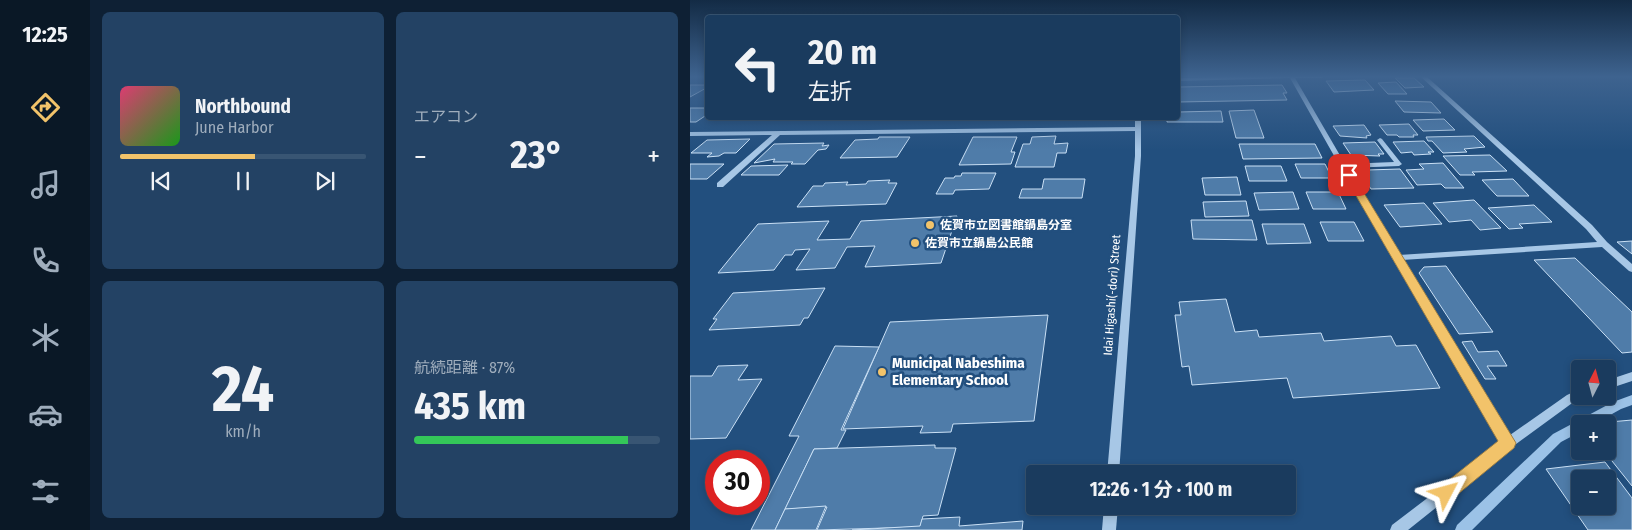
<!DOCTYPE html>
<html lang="ja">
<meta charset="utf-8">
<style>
body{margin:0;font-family:"Fira Sans Condensed","Noto Sans JP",sans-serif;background:#234264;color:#f1f3f6;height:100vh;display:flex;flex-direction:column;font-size:19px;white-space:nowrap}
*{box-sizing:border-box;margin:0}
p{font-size:16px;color:#9fadbc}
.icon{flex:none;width:28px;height:28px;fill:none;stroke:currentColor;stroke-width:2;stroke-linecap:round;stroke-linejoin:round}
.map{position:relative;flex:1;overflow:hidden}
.details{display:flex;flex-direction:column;gap:12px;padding:12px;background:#0e2034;width:600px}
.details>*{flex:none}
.banner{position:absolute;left:15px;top:15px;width:475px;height:105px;border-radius:5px;box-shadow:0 2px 8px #0003,0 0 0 1px #385573;background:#1a3b5e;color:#f1f3f6;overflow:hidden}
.needle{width:32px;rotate:6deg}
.buttons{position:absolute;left:881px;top:360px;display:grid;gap:10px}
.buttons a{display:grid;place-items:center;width:45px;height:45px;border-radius:5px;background:#1a3b5e;box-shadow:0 2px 8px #0003,0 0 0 1px #385573;font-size:25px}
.speed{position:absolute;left:15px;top:450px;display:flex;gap:10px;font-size:25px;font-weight:700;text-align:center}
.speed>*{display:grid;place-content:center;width:65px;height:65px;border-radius:50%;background:#1a3b5e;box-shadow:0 2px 8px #0003,0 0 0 1px #385573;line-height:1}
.speed .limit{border:8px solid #d22;background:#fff;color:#111}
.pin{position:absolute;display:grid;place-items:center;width:42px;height:42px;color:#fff;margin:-21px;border-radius:10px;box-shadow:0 2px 8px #0006}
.me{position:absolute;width:55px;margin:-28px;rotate:51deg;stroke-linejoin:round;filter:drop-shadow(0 0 4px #0008)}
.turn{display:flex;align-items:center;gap:18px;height:105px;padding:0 20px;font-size:22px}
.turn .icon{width:65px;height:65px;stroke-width:2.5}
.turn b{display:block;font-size:35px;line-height:42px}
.big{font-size:38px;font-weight:700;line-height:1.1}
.details .card{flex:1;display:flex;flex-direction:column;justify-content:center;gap:8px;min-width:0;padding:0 18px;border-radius:8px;background:#234264}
.details .dial{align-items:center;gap:0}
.dial b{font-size:65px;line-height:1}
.song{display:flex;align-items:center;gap:15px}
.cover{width:60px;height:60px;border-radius:8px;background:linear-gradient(135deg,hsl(340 70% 55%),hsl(120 70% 35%))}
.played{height:5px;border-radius:2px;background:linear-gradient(90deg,#f2c36a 55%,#385573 55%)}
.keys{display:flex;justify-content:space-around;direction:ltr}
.heat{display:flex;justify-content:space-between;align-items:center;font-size:28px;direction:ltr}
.charge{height:8px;border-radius:4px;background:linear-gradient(90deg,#34c759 87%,#385573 0)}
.details .tiles{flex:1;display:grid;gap:12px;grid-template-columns:repeat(2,1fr)}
.trip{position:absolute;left:336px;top:465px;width:270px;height:50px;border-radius:5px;background:#1a3b5e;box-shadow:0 2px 8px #0003,0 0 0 1px #385573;font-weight:700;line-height:50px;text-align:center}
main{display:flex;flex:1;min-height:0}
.tab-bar{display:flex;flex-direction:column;width:90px;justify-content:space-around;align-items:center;background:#0a1826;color:#9fadbc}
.tab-bar .icon{width:35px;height:35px}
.tab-bar .selected{color:#f2c36a}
.tab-bar b{font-size:22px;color:#f1f3f6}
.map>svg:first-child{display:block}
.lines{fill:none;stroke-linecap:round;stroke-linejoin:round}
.stream{fill:#9bc2e7;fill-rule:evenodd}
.building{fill:#4f7ca9;stroke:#cae0f5;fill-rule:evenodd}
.minor{fill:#a7c7e6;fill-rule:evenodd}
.route{fill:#f2c36a;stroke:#9d7f45}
.poi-dot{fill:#f2c36a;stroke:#224f7e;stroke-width:2}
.labels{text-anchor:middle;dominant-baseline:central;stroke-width:5;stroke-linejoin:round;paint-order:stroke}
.poi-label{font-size:12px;font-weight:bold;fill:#fff;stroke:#224f7e;text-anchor:start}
.street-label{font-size:12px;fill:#fff;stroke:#224f7e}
.near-poi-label{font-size:15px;font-weight:bold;fill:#fff;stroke:#224f7e;text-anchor:start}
</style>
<main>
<nav class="tab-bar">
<b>12:25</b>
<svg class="icon selected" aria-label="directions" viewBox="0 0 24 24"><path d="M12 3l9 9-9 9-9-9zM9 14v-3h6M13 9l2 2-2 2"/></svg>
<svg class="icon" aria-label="music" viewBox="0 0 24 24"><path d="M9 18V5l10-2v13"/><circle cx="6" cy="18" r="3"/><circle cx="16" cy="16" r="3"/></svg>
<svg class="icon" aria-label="phone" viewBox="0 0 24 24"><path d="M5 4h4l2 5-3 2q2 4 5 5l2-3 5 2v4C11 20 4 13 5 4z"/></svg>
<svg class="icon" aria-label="climate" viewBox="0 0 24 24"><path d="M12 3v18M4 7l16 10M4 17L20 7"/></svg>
<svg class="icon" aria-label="car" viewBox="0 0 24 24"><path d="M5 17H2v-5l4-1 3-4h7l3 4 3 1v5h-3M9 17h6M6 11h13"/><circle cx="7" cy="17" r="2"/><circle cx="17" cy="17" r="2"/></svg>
<svg class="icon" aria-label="filters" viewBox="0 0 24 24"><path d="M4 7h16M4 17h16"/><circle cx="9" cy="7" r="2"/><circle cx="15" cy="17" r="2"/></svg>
</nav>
<section class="details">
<div class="tiles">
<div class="card">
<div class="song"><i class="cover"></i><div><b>Northbound</b><p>June Harbor</p></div></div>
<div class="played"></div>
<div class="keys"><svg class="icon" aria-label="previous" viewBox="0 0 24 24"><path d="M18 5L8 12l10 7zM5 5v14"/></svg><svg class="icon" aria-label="pause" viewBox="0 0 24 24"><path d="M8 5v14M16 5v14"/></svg><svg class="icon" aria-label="next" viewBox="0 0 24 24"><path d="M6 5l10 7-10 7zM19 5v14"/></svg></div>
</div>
<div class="card"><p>エアコン</p>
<div class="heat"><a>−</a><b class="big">23°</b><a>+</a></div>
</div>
<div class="card dial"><b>24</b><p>km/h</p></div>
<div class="card"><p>航続距離 · 87%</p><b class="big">435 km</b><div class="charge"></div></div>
</div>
</section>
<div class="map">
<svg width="942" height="530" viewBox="0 0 942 530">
<rect width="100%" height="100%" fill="#224f7e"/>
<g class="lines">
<!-- stream -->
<path class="stream" d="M 942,395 L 942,405 L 931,409 L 904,424 L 890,424 L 890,432 L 871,442 L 782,530 L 765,530 L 767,525 L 863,434 L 923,402 Z"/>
</g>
<!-- building -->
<g class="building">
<path d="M 705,78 L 724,78 L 734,87 L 715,88 Z"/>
<path d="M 675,80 L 684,90 L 644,92 L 636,81 Z"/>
<path d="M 706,82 L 717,94 L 698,94 L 688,83 Z"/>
<path d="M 0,85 L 18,85 L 18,87 L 0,97 Z"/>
<path d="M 592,85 L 597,93 L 593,93 L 597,100 L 488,102 L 488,87 Z"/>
<path d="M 705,101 L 741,102 L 751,113 L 714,112 Z"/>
<path d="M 0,108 L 18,108 L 18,114 L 6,122 L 0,122 Z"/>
<path d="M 564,110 L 574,138 L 546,138 L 539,111 Z"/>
<path d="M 531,111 L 533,122 L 477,122 L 477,118 L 488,118 L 488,112 Z"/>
<path d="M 754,119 L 765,130 L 733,131 L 723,120 Z"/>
<path d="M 719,124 L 728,135 L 723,135 L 724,137 L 709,137 L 707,135 L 697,135 L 689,125 Z"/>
<path d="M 674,125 L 681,135 L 676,136 L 677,138 L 650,136 L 643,126 Z"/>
<path d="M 366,136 L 364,144 L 378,143 L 376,153 L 367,153 L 364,167 L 325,167 L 333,144 L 340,144 L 342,137 Z"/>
<path d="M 784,136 L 795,147 L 774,149 L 777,152 L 753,153 L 742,141 L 738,141 L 736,137 Z"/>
<path d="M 189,137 L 220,137 L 207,157 L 150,158 L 165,140 L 188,139 Z"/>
<path d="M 283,137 L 327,137 L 321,152 L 325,152 L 321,164 L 269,165 Z"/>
<path d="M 60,139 L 46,153 L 34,153 L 29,156 L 17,157 L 22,153 L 1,153 L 17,140 Z"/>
<path d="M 734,141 L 744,152 L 738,152 L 741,154 L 724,155 L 722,152 L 711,153 L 703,142 Z"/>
<path d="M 685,142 L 694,154 L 688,154 L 690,156 L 661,155 L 653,143 Z"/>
<path d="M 134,143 L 132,146 L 139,145 L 136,149 L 128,150 L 115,164 L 101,164 L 103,162 L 83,162 L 85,159 L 64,163 L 84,144 Z"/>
<path d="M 549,144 L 625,144 L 632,158 L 553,159 Z"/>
<path d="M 800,155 L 817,171 L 782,172 L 785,175 L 770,175 L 753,156 Z"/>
<path d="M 753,163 L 774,188 L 755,188 L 751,184 L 727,185 L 716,170 L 734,169 L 729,164 Z"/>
<path d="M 0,164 L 34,164 L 17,179 L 0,179 Z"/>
<path d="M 605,164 L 635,164 L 642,178 L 611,178 Z"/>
<path d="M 98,165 L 89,175 L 51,175 L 61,166 Z"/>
<path d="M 555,166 L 591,166 L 597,181 L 559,181 Z"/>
<path d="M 710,169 L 724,188 L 681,189 L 671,173 L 679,172 L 677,170 Z"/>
<path d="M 272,173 L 306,173 L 299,189 L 265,190 L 263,194 L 246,194 L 255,178 L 264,178 L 265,176 L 271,176 Z"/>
<path d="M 547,177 L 551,195 L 515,195 L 512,178 Z"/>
<path d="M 354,179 L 395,179 L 392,198 L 329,198 L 332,189 L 352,189 Z"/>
<path d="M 823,179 L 839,196 L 807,196 L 792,180 Z"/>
<path d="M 200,180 L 198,183 L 207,183 L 196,204 L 107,207 L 123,186 L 133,186 L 135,183 L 158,182 L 156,185 L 176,184 L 178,181 Z"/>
<path d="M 603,192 L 609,209 L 569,210 L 564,193 Z"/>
<path d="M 616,192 L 648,192 L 656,209 L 623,209 Z"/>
<path d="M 784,200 L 811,228 L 790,230 L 781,220 L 759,222 L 743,203 Z"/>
<path d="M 556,201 L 559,216 L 515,217 L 513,202 Z"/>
<path d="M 734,203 L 752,224 L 710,227 L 694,205 Z"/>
<path d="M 844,205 L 862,222 L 829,224 L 833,228 L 819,229 L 798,208 Z"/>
<path d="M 267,216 L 251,263 L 175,267 L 185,246 L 157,247 L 145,268 L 106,270 L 120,249 L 105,250 L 102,255 L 95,255 L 84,270 L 28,273 L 68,224 L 139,221 L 127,240 L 160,239 L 171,221 Z"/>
<path d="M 501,220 L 562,220 L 567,240 L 503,239 Z"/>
<path d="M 630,222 L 664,222 L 674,241 L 638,241 Z"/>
<path d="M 572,224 L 614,224 L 621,243 L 577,244 Z"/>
<path d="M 942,241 L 942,254 L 927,242 Z"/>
<path d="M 885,258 L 942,312 L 942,352 L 932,353 L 844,260 Z"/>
<path d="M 756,266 L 803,332 L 769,334 L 729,273 L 734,267 Z"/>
<path d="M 135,288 L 118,318 L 114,318 L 110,325 L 19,330 L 27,319 L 23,319 L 43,293 Z"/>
<path d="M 536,299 L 545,332 L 567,330 L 569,337 L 631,333 L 634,341 L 701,336 L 706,346 L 726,345 L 750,388 L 603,398 L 597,378 L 502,385 L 499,366 L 492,367 L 485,315 L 491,315 L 489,302 Z"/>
<path d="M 358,315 L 344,421 L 263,424 L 261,432 L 230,433 L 233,426 L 153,429 L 200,322 Z"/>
<path d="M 782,341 L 788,352 L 808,351 L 817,366 L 797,366 L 806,379 L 795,379 L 772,342 Z"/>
<path d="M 145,346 L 189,347 L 151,430 L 156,430 L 147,448 L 124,449 L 85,530 L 61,530 L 109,436 L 99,436 Z"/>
<path d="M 58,365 L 48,380 L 72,379 L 36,438 L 0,439 L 0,376 L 22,376 L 28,366 Z"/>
<path d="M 942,420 L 942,486 L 914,451 L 918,451 L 918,424 L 908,423 Z"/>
<path d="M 245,445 L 245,448 L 266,448 L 248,515 L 233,516 L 230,527 L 127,530 L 137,507 L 95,509 L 124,449 Z"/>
<path d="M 915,462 L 942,498 L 942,530 L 898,530 L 856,469 ZM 890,479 L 918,479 L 918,506 L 890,506 Z"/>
<path d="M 136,506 L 126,530 L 85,530 L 95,509 Z"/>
<path d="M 270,517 L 269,526 L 333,521 L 332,530 L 162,530 L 230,526 L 232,519 Z"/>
</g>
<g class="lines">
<!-- minor -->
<g class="minor">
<path d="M 583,76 L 634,76 L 632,78 L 605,78 L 655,164 L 704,162 L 687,140 L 690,138 L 692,139 L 711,163 L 712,164 L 709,166 L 658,168 L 709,255 L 907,242 L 896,229 L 730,76 L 736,76 L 902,225 L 917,242 L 942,264 L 942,272 L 939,271 L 912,247 L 712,260 L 820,435 L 877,395 L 890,389 L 890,396 L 894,396 L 885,401 L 822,447 L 718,530 L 700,530 L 702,525 L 811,442 L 702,258 L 600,78 L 488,81 L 488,78 Z"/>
<path d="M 445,118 L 451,118 L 451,156 L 429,474 L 417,474 L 445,156 L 445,131 L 90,135 L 33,187 L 27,187 L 27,183 L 82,135 L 0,136 L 0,132 L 445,127 Z"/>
<path d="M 942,372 L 942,381 L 918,389 L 918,380 Z"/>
<path d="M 414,506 L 428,506 L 426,530 L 412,530 Z"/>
</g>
</g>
<!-- sky -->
<linearGradient id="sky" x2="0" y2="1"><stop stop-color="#132b45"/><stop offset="0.51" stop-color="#3e638f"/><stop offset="1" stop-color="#3e638f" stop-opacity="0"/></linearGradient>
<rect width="942" height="150" fill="url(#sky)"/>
<!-- route -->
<path class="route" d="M 655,173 L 662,173 L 663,175 L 826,443 L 824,448 L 762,499 L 756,502 L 750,499 L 747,493 L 750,487 L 808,441 L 654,175 Z"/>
<!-- markers -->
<g class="poi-dot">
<circle cx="240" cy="225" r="5"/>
<circle cx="225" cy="243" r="5"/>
<circle cx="192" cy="372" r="5"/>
</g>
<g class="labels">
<!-- poi labels -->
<g class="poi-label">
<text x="250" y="225">佐賀市立図書館鍋島分室</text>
<text x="235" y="243">佐賀市立鍋島公民館</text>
</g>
<!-- street labels -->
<g class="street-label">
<text transform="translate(422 295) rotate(-86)">Idai Higashi(-dori) Street</text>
</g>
<!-- near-poi labels -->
<g class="near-poi-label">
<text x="202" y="363">Municipal Nabeshima<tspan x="202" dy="17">Elementary School</tspan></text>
</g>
</g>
</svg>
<div class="buttons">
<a><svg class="needle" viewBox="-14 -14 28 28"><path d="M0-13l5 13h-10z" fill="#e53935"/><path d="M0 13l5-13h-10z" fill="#9fadbc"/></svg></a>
<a>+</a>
<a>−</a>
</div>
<div class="speed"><div class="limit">30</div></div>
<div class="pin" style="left:659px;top:175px;background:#d93025"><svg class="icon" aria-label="arrive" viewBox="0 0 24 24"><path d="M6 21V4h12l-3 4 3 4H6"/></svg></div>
<svg class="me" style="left:756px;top:493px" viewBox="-20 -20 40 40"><path d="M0-17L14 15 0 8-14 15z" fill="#f2c36a" stroke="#fff" stroke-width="4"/></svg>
<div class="trip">12:26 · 1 分 · 100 m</div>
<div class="banner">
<div class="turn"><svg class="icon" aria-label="left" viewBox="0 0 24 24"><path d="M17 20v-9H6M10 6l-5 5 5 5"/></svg><div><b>20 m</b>左折</div></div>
</div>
</div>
</main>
